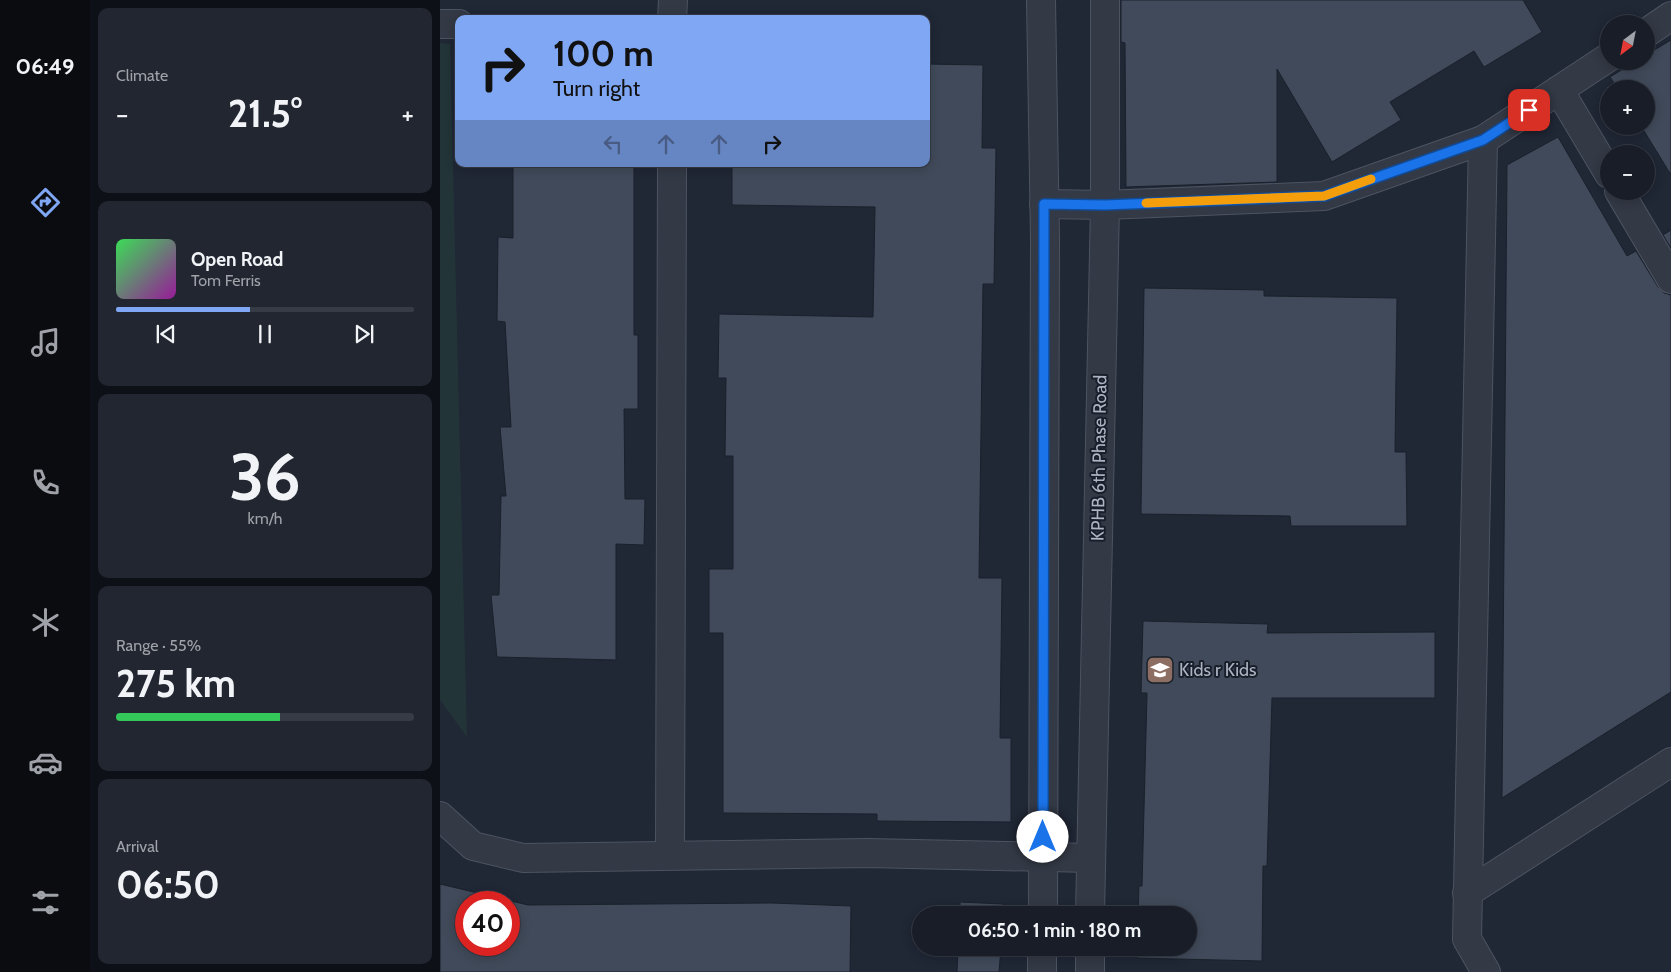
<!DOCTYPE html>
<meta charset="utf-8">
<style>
body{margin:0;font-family:Cabin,sans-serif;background:#212630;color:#f1f3f6;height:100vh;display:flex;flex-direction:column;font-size:19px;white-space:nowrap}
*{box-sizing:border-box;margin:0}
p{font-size:16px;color:#9fa2a8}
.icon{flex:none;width:28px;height:28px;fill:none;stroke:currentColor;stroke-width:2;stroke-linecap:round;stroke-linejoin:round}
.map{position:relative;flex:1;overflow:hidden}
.drawer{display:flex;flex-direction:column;gap:8px;padding:8px;background:#0d1016;width:350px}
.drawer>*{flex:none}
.banner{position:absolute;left:15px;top:15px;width:475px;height:152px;border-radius:10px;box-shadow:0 2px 12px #0003,0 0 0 1px #363b45;background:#80a7f4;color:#111;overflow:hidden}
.needle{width:32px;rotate:212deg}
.buttons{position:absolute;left:1160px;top:15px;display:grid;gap:10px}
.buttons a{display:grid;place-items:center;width:55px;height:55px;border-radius:50%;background:#181d28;box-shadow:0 2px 12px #0003,0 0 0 1px #363b45;font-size:25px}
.speed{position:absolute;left:15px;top:891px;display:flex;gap:10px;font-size:25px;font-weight:700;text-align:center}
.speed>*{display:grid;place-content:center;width:65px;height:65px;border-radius:50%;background:#181d28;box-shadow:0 2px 12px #0003,0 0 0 1px #363b45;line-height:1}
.speed .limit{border:8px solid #d22;background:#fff;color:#111}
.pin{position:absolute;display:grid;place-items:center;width:42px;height:42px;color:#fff;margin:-21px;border-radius:10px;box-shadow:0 2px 8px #0006}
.me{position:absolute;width:55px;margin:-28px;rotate:0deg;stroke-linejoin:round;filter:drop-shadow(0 0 4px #0008)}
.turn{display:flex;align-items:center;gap:18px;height:105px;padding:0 15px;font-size:22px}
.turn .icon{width:65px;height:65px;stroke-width:2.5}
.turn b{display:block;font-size:35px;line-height:42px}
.lanes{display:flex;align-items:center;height:48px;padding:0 15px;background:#0003;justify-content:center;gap:25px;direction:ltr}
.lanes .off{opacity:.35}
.big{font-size:38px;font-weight:700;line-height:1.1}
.drawer .card{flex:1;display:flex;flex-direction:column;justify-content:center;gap:8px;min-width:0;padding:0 18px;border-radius:10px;background:#212630}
.drawer .dial{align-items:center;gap:0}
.dial b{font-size:65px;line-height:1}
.song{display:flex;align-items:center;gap:15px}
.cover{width:60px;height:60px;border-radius:8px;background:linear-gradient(135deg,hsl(130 70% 55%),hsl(300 70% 35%))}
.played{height:5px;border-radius:2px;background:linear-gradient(90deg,#80a7f4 45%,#363b45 45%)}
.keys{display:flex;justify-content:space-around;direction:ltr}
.heat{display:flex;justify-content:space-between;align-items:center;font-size:28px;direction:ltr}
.charge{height:8px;border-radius:4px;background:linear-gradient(90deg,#34c759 55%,#363b45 0)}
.trip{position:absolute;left:472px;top:906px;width:285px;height:50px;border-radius:25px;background:#181d28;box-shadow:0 2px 12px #0003,0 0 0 1px #363b45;font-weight:700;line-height:50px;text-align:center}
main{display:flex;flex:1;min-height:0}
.tabs{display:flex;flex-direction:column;width:90px;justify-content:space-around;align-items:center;background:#0a0c10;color:#9fa2a8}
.tabs .icon{width:35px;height:35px}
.tabs .active{color:#80a7f4}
.tabs b{font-size:22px;color:#f1f3f6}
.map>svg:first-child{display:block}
.green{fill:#223437}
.building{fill:#414a5a;stroke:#1a212c;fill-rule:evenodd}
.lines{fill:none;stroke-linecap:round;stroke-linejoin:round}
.minor-casing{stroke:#4d5461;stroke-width:30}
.minor{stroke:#333945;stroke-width:28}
.route-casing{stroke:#114b97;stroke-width:12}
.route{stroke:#1a73e8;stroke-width:9}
.slow{stroke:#f59e0b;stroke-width:9}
.labels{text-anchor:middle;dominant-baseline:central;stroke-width:4;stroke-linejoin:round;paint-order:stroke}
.street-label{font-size:18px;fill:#adb4c3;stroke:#181f2a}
.poi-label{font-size:18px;fill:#adb4c3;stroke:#181f2a;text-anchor:start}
</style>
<main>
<nav class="tabs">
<b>06:49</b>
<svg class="icon active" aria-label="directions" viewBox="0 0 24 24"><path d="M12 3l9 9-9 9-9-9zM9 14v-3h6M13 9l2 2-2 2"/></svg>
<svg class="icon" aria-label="music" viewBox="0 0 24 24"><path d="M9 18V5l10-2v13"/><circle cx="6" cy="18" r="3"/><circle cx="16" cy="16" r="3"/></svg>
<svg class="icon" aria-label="phone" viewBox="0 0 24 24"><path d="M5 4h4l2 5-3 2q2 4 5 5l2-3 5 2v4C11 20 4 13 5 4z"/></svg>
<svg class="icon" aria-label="climate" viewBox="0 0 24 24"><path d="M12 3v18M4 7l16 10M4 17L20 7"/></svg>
<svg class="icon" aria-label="car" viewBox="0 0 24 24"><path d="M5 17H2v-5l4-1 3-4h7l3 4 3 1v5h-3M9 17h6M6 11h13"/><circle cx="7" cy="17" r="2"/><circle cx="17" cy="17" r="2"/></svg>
<svg class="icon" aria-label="filters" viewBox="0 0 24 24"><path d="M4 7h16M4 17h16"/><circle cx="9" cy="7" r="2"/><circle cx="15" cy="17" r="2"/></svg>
</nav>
<section class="drawer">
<div class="card"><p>Climate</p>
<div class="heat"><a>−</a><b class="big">21.5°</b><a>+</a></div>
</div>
<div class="card">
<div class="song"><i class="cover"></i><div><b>Open Road</b><p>Tom Ferris</p></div></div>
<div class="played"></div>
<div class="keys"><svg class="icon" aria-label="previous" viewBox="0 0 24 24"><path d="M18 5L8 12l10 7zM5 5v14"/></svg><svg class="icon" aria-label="pause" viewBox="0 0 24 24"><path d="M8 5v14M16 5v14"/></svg><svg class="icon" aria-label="next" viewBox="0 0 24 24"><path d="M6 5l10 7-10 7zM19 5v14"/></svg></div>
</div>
<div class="card dial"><b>36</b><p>km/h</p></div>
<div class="card"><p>Range · 55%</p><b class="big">275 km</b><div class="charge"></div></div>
<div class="card"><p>Arrival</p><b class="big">06:50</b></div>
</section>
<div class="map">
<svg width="1231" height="972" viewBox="0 0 1231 972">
<rect width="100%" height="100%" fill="#202735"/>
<!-- green -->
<path class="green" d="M 0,43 L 10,44 L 27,737 L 0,700 Z"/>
<!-- building -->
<g class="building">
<path d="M 681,0 L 1083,0 L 1102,32 L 1044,67 L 1034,51 L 950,102 L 961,120 L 892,162 L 837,69 L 837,182 L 686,187 L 685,43 L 681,42 Z"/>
<path d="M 1231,40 L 1231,175 L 1201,126 L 1206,126 L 1206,89 L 1178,89 L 1170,77 L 1196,61 L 1206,61 L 1206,55 Z"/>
<path d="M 486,64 L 543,65 L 542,148 L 556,148 L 554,284 L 543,284 L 539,578 L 562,578 L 560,738 L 571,738 L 571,822 L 437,821 L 437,814 L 283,813 L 283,633 L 269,633 L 269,569 L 293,569 L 293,456 L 285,456 L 286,378 L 278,378 L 279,314 L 433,317 L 435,207 L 292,205 L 292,164 L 486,164 Z"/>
<path d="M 1118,137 L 1187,256 L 1196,251 L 1218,287 L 1224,293 L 1231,295 L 1231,692 L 1062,798 L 1067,165 Z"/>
<path d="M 73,164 L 194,164 L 194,335 L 198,335 L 198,409 L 184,409 L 185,499 L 205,499 L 204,545 L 176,544 L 176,660 L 57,657 L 51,595 L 59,595 L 61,496 L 66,496 L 60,427 L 71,427 L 65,322 L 57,321 L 58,237 L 73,238 Z"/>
<path d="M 1231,230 L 1231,248 L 1223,235 Z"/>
<path d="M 704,288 L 824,290 L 824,296 L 957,298 L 955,452 L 966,452 L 967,526 L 851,526 L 850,516 L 701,514 Z"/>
<path d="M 703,621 L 828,624 L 827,633 L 995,632 L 995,698 L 832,698 L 827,866 L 823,866 L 822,961 L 697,958 L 697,948 L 749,948 L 749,915 L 698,915 L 699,886 L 702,886 L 707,693 L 701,693 Z"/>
<path d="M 0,884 L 88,905 L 332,903 L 411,906 L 410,972 L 0,972 ZM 26,902 L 69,902 L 69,945 L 26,945 Z"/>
<path d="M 520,902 L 563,904 L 562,915 L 520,915 Z"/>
<path d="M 518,948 L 561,948 L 559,972 L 517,972 Z"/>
</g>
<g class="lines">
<!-- minor casing -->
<g class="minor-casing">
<g id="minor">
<path d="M 601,0 L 605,239 L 603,915"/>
<path d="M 232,19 L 233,0"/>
<path d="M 0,24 L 19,24"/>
<path d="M 1206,33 L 1231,16"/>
<path d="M 1119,90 L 1169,174"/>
<path d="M 1043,140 L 1027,939 L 1046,972"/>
<path d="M 1179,191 L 1231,279"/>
<path d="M 604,204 L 665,205 L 884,196 L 1043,140 L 1169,57"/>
<path d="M 0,816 L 33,846 L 83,858 L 428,853 L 650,858"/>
<path d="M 230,855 L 232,164"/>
<path d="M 1027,893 L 1231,762"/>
<path d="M 650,915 L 665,205 L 665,0"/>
<path d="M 602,972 L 602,948"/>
<path d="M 650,972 L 650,948"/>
</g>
</g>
<!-- minor -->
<use href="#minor" class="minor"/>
</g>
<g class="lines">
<!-- route casing -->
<g class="route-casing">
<path id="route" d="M 603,837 L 604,204 L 665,205 L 884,196 L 1043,140 L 1089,110"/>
</g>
<!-- route -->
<use href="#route" class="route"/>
<!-- slow -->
<path class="slow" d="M 706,203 L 884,196 L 931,179"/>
</g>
<!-- icons -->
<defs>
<g id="school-square" transform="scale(1.4375)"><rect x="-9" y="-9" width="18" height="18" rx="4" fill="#8d6e63" stroke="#181f2a"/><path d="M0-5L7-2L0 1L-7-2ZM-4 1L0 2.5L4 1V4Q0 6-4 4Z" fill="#fff"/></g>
</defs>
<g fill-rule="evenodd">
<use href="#school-square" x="720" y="670"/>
</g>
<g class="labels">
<!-- street labels -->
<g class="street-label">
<text transform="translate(659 458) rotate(-89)">KPHB 6th Phase Road</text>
</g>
<!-- poi labels -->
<g class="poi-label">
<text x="739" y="670">Kids r Kids</text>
</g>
</g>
</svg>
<div class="buttons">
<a><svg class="needle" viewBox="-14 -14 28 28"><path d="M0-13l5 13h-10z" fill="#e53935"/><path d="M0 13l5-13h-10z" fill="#9fa2a8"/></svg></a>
<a>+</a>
<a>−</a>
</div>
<div class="speed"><div class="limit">40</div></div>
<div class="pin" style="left:1089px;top:110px;background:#d93025"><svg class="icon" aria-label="arrive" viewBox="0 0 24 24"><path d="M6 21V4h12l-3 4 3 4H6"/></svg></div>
<svg class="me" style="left:603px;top:837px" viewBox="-20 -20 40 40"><circle r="19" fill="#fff"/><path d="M0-13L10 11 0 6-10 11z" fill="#1a73e8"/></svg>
<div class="trip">06:50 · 1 min · 180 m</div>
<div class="banner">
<div class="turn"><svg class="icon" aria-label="right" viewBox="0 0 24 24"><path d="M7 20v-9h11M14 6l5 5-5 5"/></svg><div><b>100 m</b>Turn right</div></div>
<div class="lanes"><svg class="icon off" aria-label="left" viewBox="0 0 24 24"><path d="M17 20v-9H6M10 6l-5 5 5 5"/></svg><svg class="icon off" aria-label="ahead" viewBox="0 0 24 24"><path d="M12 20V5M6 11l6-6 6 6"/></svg><svg class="icon off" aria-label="ahead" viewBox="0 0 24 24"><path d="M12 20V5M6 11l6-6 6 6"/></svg><svg class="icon" aria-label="right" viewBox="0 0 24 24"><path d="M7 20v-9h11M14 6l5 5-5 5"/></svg></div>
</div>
</div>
</main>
